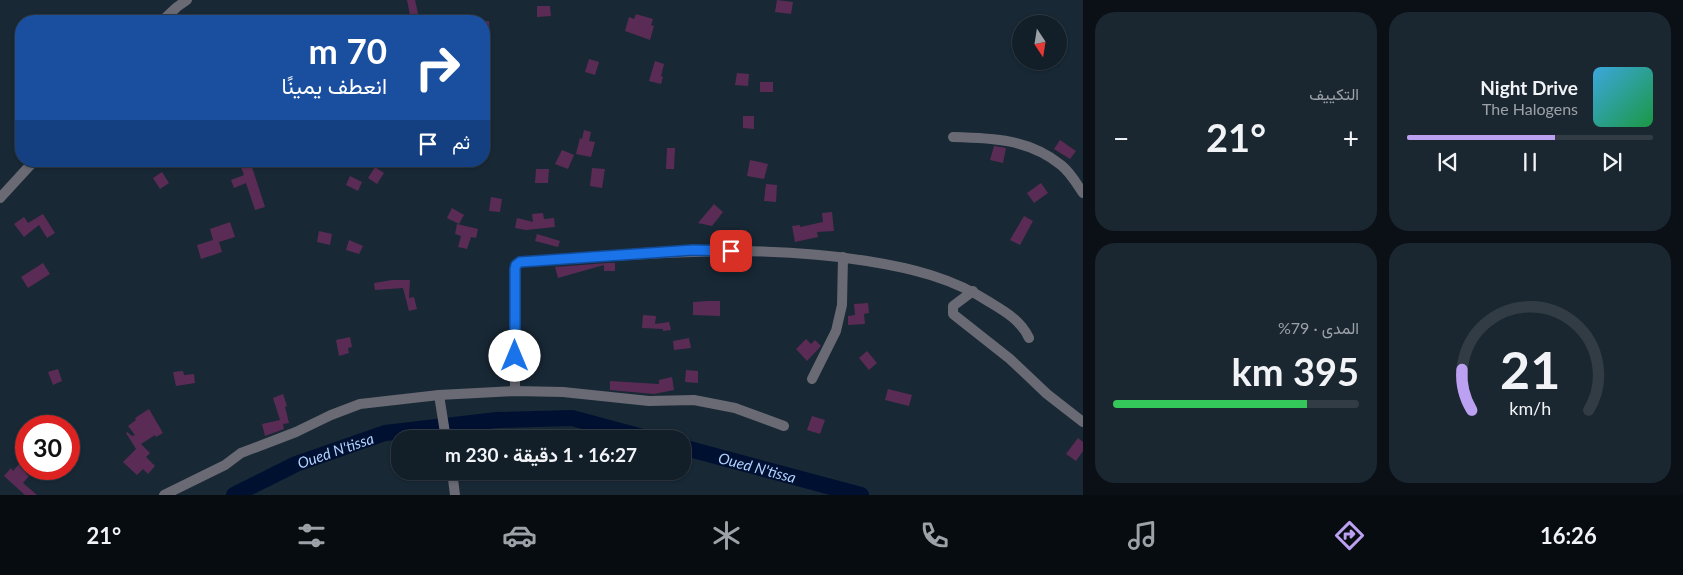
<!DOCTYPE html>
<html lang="ar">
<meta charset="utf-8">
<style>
body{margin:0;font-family:Lato,Vazirmatn,sans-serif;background:#1b2730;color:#f1f3f6;direction:rtl;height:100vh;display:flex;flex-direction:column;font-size:19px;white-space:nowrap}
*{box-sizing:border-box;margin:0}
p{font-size:16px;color:#9ca2a8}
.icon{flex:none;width:28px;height:28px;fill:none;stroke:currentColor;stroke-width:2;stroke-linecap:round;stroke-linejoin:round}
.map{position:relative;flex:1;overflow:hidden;direction:ltr}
.panel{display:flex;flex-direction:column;gap:12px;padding:12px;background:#0a1016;width:600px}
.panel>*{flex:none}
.guide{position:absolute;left:15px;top:15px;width:475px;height:152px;border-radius:20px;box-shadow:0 1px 4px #0004,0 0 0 1px #313c45;direction:rtl;background:#1a4fa0;color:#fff;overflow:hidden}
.needle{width:32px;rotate:168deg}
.fabs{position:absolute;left:1012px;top:15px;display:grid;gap:10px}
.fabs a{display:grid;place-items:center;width:55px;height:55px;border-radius:50%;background:#121e28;box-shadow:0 1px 4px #0004,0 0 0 1px #313c45;font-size:25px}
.speed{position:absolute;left:15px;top:415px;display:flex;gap:10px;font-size:25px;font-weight:700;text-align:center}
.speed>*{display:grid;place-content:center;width:65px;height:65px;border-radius:50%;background:#121e28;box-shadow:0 1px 4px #0004,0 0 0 1px #313c45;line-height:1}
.speed .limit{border:8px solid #d22;background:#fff;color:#111}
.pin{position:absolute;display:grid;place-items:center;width:42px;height:42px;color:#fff;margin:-21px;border-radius:10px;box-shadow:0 2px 8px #0006}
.me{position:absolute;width:55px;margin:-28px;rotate:0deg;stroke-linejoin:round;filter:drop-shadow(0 0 4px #0008)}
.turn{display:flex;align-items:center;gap:18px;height:105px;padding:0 20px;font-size:22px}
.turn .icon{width:65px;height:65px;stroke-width:2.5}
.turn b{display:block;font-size:35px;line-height:42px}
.then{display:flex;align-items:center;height:48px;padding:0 20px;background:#0003;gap:10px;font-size:19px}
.big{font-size:38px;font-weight:700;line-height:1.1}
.panel .card{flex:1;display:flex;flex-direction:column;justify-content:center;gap:8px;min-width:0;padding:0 18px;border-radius:20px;background:#1b2730}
.panel .dial{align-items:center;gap:0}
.dial svg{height:130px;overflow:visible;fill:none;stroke:#313c45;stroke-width:7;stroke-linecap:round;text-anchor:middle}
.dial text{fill:#f1f3f6;stroke:none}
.song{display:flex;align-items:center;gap:15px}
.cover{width:60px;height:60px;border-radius:8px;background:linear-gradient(135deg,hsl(200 70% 55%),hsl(140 70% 35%))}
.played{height:5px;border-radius:2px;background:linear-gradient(90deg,#bca0f2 60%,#313c45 60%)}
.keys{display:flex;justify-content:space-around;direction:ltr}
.heat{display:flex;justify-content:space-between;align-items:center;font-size:28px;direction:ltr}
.charge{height:8px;border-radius:4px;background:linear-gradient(90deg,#34c759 79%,#313c45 0)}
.panel .tiles{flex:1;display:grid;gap:12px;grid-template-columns:repeat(2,1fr)}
.trip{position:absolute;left:391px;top:430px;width:300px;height:50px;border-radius:20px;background:#121e28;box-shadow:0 1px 4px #0004,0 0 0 1px #313c45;font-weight:700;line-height:50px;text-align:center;direction:rtl}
.menu{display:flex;height:80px;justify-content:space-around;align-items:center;background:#070c10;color:#9ca2a8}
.menu .icon{width:35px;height:35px}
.menu .on{color:#bca0f2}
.menu b{font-size:22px;color:#f1f3f6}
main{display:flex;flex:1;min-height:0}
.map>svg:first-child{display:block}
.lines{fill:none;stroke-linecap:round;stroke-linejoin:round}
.river{stroke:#001031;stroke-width:16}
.building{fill:#5a2c55}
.street{stroke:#6a6a74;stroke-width:10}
.route-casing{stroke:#114b97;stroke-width:12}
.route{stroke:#1a73e8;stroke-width:9}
.labels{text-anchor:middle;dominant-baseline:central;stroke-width:5;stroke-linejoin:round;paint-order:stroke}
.water-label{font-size:15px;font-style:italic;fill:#b2d2ff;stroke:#182835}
</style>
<main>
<section class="panel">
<div class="tiles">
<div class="card">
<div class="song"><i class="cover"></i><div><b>Night Drive</b><p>The Halogens</p></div></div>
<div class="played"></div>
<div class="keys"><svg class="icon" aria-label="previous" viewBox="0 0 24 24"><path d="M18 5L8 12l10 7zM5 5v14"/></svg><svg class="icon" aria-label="pause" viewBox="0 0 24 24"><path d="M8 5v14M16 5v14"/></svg><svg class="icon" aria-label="next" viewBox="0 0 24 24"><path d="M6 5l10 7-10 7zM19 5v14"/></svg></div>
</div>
<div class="card"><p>التكييف</p>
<div class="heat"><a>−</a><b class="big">21°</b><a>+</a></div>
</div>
<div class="card dial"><svg viewBox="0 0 100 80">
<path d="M14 69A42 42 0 1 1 86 69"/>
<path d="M14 69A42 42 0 0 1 8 44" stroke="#bca0f2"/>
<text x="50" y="56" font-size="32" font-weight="700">21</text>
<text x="50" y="72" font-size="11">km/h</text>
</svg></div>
<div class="card"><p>المدى · 79%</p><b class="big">395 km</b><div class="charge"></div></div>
</div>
</section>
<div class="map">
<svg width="1083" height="495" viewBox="0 0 1083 495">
<rect width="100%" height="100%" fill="#182835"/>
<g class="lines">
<!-- river -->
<g class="river">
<path id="s1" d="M 682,447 L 861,495"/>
<path id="s2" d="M 234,495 L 296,464 L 385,433 L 497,420 L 572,418 L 650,439"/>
</g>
</g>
<!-- building -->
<g class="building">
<path d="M 407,0 L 415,0 L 419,18 L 411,20 Z"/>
<path d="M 777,0 L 793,2 L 791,14 L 775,12 Z"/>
<path d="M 537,6 L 550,6 L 551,16 L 537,17 Z"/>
<path d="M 636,14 L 653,19 L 651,25 L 654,26 L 650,40 L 625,31 L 629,17 L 634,19 Z"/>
<path d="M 484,21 L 489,21 L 491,43 L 484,43 Z"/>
<path d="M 589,59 L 599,62 L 595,75 L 585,72 Z"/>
<path d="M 655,61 L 664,64 L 661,76 L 663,77 L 661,84 L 649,81 Z"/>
<path d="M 737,73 L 749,74 L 748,86 L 735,85 Z"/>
<rect x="760" y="82" width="13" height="10"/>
<path d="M 743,116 L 754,116 L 754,129 L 743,128 Z"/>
<path d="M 584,130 L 591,132 L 589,141 L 595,142 L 591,157 L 576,154 L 580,138 L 582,139 Z"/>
<path d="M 1060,140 L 1076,151 L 1070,159 L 1054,149 Z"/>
<path d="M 994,146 L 1006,148 L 1003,163 L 990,160 Z"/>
<path d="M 667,148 L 675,148 L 674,169 L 666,169 Z"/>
<path d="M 562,150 L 574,155 L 568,169 L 555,164 Z"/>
<path d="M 750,160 L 768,164 L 764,179 L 747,176 Z"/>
<path d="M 251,164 L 265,207 L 255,210 L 246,183 L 234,188 L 231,180 L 244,175 L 241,167 Z"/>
<path d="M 375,167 L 384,173 L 377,184 L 368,178 Z"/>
<path d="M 592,168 L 605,169 L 602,188 L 590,186 Z"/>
<path d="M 536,169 L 549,169 L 548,183 L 535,183 Z"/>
<path d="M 162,172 L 169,183 L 160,189 L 153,178 Z"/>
<path d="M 350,176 L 362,182 L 358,191 L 346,185 Z"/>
<path d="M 1041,183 L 1048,193 L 1034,203 L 1027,193 Z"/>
<path d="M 766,184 L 777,185 L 776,202 L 764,201 Z"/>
<path d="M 491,197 L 502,199 L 500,212 L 489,211 Z"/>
<path d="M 714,204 L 723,212 L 712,226 L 698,223 Z"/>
<path d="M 452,208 L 464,215 L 459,224 L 447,218 Z"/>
<path d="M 832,212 L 834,231 L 817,232 L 818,237 L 795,242 L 792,226 L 800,225 L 800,227 L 823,222 L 822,213 Z"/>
<path d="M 543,213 L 544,219 L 554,218 L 555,227 L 526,230 L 515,228 L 517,218 L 533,222 L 532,214 Z"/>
<path d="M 43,214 L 55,233 L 47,238 L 39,225 L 24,237 L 14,224 L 24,217 L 28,223 Z"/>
<path d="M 1024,216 L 1033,221 L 1020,245 L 1010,240 Z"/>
<path d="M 230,222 L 235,237 L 219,242 L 222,252 L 201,259 L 197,245 L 213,240 L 210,229 Z"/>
<path d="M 457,224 L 478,229 L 476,238 L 471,237 L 467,249 L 458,247 L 461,236 L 455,234 Z"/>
<path d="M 319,231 L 332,234 L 330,245 L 317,242 Z"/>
<path d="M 537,234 L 560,241 L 558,247 L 535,241 Z"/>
<path d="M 349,240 L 363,246 L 359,254 L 346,250 Z"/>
<path d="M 43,263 L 50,274 L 28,288 L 21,277 Z"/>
<path d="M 607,263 L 615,263 L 615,271 L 604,271 L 604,265 L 558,278 L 555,267 Z"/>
<path d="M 392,280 L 410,280 L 409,298 L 414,297 L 417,309 L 409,311 L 403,288 L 375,290 L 374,283 Z"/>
<path d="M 708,301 L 720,301 L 720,316 L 693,315 L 693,302 Z"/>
<path d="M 868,303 L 869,313 L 864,314 L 865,324 L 848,325 L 848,316 L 855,315 L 854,304 Z"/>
<path d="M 643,315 L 656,316 L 655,324 L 669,322 L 671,330 L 663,331 L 663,329 L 642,328 Z"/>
<path d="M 350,337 L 352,347 L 348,348 L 349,353 L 339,356 L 336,340 Z"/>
<path d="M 689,338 L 691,348 L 674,350 L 673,341 Z"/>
<path d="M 806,339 L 811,344 L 815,340 L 821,346 L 807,361 L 796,349 Z"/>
<path d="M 867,351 L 877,363 L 869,370 L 859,358 Z"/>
<path d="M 58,369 L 62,381 L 53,385 L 48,372 Z"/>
<path d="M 686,370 L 698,371 L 698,383 L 685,382 Z"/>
<path d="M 183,371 L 184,375 L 194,374 L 195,383 L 176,386 L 173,372 Z"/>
<path d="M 672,377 L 674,390 L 654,394 L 610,390 L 610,381 L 659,384 L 659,380 Z"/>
<path d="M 888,389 L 912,395 L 909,406 L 885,400 Z"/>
<path d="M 283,394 L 287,406 L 285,407 L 289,423 L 283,424 L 284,429 L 265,436 L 262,424 L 280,420 L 273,398 Z"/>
<path d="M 149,409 L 163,433 L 156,437 L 155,435 L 141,444 L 150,453 L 146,457 L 155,466 L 148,474 L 143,469 L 137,475 L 123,462 L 136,449 L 126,433 L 127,432 L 132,436 L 135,435 L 128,426 L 136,420 L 135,418 Z"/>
<path d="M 812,416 L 825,420 L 820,434 L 807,430 Z"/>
<path d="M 1078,438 L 1083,442 L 1083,451 L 1076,461 L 1066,454 Z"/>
<path d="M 26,456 L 26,469 L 31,469 L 26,474 L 29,476 L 23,483 L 37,495 L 25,495 L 4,476 L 11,468 L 13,471 Z"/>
</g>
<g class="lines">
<!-- street -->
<g class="street">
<path d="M 162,21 L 177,7 L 187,0"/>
<path d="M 953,137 C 993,138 1029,139 1061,165 C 1070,172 1077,184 1083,193"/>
<path d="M 0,198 L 34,161"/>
<path d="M 973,291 L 953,306 L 953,314 L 1010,359 L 1047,394 L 1083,422"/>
<path d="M 812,379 L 836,331 L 842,305 L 843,257"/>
<path d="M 515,391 L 515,269 L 516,265 L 520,262 C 636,255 752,242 867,261 C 911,268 953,278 991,303 C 1006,312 1021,321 1029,338"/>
<path d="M 439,395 L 446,439"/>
<path d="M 452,471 L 455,495"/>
<path d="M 164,495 L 225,465 L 241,453 L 296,432 L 331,415 L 360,404 L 439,395 L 515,391 L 563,392 L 649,401 L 694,400 L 735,408 L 784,426"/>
</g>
</g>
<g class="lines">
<!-- route casing -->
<g class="route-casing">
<path id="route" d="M 515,356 L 515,269 L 516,265 L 520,262 L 693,250 L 731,251"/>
</g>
<!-- route -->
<use href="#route" class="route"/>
</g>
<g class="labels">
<!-- water labels -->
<g class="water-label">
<text stroke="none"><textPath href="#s2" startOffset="111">Oued N'tissa</textPath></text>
<text stroke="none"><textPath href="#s1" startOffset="78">Oued N'tissa</textPath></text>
</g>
</g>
</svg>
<div class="fabs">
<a><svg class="needle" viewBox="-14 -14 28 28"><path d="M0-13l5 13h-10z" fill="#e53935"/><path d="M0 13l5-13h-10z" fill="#9ca2a8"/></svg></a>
</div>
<div class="speed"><div class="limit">30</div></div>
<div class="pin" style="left:731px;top:251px;background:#d93025"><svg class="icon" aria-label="arrive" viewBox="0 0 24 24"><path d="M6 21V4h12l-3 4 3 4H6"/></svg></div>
<svg class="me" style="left:515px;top:356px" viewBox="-20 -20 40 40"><circle r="19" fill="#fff"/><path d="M0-13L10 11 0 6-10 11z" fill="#1a73e8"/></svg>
<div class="trip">16:27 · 1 دقيقة · 230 m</div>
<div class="guide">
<div class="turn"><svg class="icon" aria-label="right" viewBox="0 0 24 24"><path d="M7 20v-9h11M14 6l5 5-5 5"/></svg><div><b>70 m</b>انعطف يمينًا</div></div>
<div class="then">ثم<svg class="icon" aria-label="arrive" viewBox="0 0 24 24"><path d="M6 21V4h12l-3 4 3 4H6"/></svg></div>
</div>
</div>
</main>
<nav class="menu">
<b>16:26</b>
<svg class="icon on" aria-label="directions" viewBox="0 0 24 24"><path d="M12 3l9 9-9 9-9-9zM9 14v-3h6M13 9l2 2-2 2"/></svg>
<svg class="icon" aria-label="music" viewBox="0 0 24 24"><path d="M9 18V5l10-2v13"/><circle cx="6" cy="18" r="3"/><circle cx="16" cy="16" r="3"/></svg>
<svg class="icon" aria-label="phone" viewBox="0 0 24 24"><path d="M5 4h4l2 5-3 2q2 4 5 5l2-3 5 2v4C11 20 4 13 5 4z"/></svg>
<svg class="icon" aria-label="climate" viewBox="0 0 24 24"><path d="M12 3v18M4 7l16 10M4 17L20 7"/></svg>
<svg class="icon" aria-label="car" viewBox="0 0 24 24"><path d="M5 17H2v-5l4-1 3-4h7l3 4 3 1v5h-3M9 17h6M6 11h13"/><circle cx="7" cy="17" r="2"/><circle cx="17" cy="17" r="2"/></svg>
<svg class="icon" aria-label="filters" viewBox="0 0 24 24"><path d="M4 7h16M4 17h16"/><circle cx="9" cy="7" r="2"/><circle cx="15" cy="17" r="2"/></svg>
<b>21°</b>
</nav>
